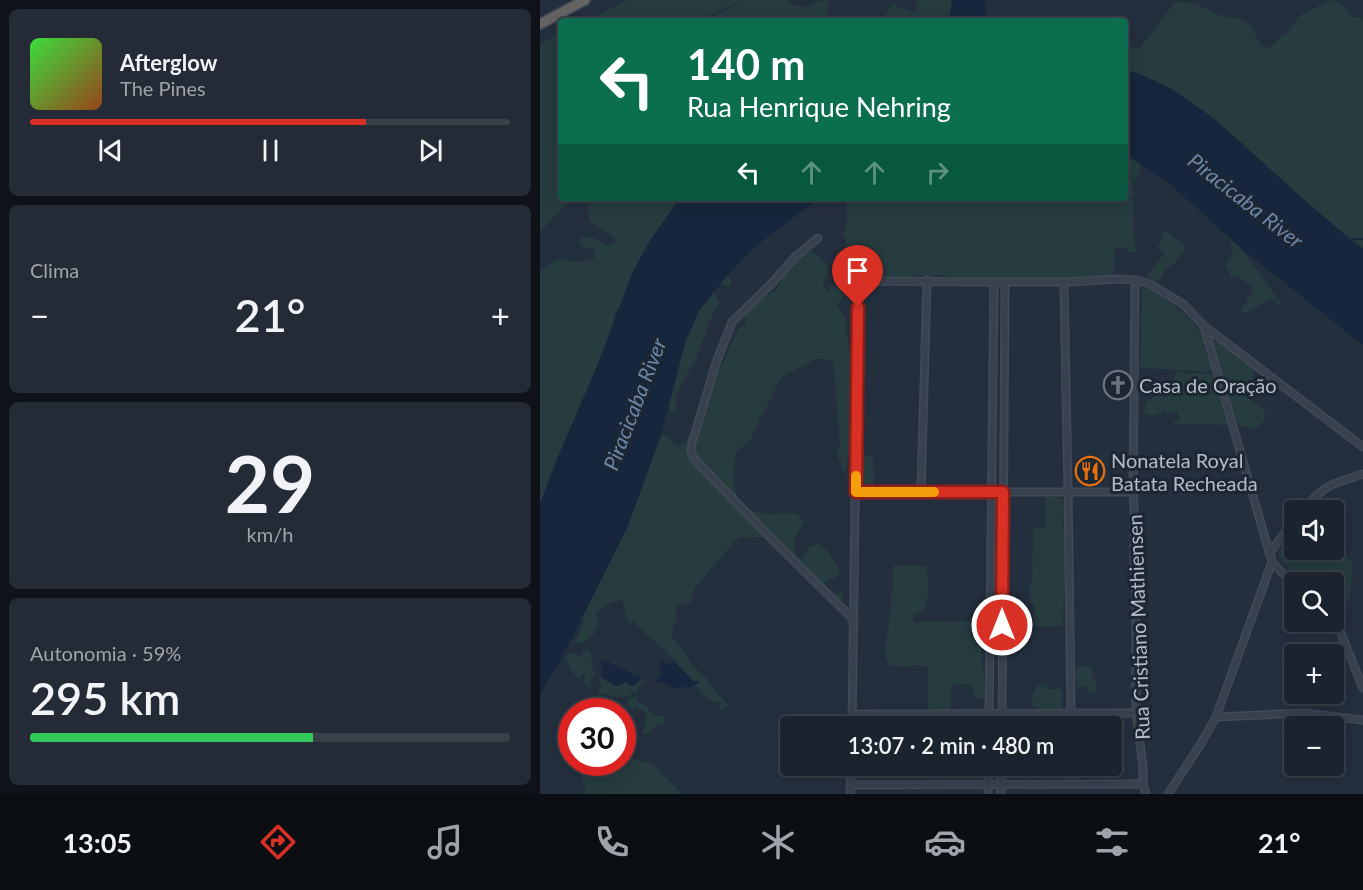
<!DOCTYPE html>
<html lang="pt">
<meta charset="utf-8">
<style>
body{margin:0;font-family:Lato,sans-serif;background:#242b36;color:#f1f3f6;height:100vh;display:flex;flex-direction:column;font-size:22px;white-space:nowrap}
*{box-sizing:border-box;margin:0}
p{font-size:20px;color:#a0a4aa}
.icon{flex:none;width:33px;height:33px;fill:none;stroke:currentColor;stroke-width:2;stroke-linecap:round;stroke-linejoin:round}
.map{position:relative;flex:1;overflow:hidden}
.drawer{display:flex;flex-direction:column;gap:9px;padding:9px;background:#0f1319;width:540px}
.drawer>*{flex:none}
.banner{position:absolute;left:18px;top:18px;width:570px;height:183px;border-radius:6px;box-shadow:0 3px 15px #0003,0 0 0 2px #39404a;background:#0b6e4f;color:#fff;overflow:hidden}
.controls{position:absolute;left:744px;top:500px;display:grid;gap:12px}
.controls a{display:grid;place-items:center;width:60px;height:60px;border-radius:6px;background:#1b232e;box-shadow:0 3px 15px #0003,0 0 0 2px #39404a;font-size:30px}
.speed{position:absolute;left:18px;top:698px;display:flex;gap:12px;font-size:30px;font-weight:700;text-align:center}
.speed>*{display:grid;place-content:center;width:78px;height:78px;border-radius:50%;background:#1b232e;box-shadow:0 3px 15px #0003,0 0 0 2px #39404a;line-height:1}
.speed .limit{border:9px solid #d22;background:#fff;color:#111}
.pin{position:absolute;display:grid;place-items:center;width:51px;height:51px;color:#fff;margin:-62px -26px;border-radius:50% 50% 50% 0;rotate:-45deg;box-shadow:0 0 6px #0007}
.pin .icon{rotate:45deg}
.me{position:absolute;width:66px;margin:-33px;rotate:0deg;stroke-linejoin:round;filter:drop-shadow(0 0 4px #0008)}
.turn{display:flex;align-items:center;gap:21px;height:126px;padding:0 30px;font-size:27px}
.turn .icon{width:78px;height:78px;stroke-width:2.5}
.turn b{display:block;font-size:42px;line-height:51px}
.lanes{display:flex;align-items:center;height:57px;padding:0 30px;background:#0003;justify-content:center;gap:30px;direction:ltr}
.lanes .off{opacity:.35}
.big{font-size:45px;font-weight:600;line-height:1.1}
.drawer .tile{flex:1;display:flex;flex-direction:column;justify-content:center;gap:9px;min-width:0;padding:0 21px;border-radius:9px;background:#242b36}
.drawer .dial{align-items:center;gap:0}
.dial b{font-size:78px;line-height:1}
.song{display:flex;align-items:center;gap:18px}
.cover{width:72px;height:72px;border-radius:9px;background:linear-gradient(135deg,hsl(120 70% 55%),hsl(20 70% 35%))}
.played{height:6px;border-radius:3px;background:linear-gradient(90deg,#d93025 70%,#39404a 70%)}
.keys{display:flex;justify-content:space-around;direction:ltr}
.heat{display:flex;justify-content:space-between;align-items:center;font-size:33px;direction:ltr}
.charge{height:9px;border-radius:4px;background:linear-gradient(90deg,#34c759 59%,#39404a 0)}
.trip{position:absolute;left:240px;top:716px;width:342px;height:60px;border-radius:6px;background:#1b232e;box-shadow:0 3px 15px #0003,0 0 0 2px #39404a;font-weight:600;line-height:60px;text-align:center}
.tabs{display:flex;height:96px;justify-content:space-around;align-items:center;background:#0b0e12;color:#a0a4aa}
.tabs .icon{width:42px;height:42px}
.tabs .on{color:#d93025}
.tabs b{font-size:27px;color:#f1f3f6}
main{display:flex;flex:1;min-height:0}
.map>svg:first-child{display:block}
.green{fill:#263c3f}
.water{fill:#17263c}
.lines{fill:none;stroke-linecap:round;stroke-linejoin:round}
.stream{stroke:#17263c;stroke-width:2}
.minor-casing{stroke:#414a57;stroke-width:9}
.trunk-casing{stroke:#434c59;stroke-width:12}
.minor{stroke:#38414e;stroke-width:6}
.trunk{stroke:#656462;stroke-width:9}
.route-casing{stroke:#8d1f18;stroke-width:15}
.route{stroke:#d93025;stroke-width:10}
.slow{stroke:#f59e0b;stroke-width:10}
.labels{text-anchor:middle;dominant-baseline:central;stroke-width:6;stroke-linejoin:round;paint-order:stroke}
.poi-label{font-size:20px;fill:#b4bcc9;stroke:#1d2633;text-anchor:start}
.street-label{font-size:20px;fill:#b4bcc9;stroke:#1d2633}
.water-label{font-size:21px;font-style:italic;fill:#6d86a8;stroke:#1d2633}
</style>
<main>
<section class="drawer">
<div class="tile">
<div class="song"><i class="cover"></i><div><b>Afterglow</b><p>The Pines</p></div></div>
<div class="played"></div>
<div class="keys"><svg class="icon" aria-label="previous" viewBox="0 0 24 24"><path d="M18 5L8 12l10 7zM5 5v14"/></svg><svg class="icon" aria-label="pause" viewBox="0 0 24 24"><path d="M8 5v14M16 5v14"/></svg><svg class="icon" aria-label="next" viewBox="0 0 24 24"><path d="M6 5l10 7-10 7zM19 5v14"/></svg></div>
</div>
<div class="tile"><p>Clima</p>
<div class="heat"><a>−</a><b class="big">21°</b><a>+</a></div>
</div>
<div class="tile dial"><b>29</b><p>km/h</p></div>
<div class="tile"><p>Autonomia · 59%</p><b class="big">295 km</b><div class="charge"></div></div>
</section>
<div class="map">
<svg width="823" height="794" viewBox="0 0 823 794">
<rect width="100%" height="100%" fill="#242f3e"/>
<!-- green -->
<g class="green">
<path d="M 87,0 L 247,0 L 248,3 C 252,4 258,7 263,7 C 272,7 278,0 289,0 L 287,16 L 282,21 L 166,21 C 177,12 193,9 202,1 L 154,21 L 46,21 Z"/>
<path d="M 376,0 L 418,0 L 417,21 L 337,21 L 343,17 L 352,4 L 373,12 L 376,11 L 377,5 Z"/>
<path d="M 792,0 L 804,6 L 813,17 L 820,17 L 823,20 L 823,257 L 585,99 L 585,47 L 600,48 L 635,2 C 653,0 664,8 680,15 C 688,18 699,17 707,23 C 716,30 717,45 728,48 L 735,44 L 741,37 L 748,32 L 759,16 L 779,6 L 787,1 Z"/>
<path d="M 21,34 L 21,198 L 32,198 L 0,232 L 0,44 Z"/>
<path d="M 585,154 L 600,164 L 600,174 L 593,184 L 594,190 L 596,192 L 593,198 L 594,201 L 593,227 L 596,252 L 588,252 L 588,248 L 575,248 L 573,276 L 518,278 L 424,278 L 410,277 L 400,274 L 393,277 L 385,275 L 350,279 L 328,272 C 316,282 306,292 297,305 L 307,322 L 306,330 L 309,344 L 308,349 L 314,360 L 316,371 L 315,385 L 309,404 L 309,450 L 308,455 L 306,479 L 297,455 L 300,444 L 293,361 L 278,358 L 242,377 L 238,381 L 232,398 L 222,414 L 210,441 L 196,452 C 194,463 192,494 200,503 C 205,509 222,514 230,514 C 243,515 257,508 264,522 C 257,533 248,550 260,559 L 263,559 L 269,547 L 279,544 L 286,549 L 301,572 L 294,578 L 283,582 L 283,585 L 291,593 L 297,595 L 300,594 L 305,585 L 300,606 L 242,543 L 235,536 L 210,538 L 201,537 L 195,541 L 157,585 L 154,590 L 151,602 C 145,605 143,602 136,606 L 136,619 L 132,631 L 132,636 L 136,643 L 143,650 L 153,666 L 167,679 L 174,690 L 188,705 L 178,713 L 181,702 C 173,702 162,697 159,689 C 144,679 142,667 131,656 C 118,643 106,637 95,622 L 88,622 L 82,600 L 72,602 L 54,614 L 58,618 L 59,624 L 53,635 L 42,643 L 35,642 L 45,619 L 35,622 L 114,448 L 119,441 L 120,437 L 122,435 L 128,436 L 134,444 L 138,447 C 152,439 152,428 155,414 L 167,406 L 178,372 L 199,328 L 206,324 L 204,312 L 214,302 L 219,301 L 236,290 L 248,269 L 265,253 L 270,252 L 276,254 L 287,266 L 288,271 L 283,283 L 285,288 L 288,292 L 289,291 L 289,285 L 299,287 L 305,277 L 304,259 L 306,237 L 303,234 L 307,222 L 306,198 L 585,198 Z"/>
<path d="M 53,198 L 162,198 L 74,314 L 71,347 L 24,459 L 14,466 L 21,473 L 0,528 L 0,271 L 19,259 L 39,262 L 53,260 L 55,256 L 53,249 L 43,247 L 40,243 L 40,239 C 50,233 58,240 66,246 L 74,244 L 76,241 C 70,227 46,229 48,211 C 48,205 49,203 53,198 Z"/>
<path d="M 626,230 L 645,246 L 645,249 L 634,264 L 624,270 L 622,277 L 616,282 L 607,276 L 625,253 L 617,247 L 620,244 L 622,239 L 620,238 Z"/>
<path d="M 690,243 L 694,243 L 700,247 L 741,303 L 738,305 L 734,298 L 721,304 L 704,314 L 701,311 L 708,299 L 707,297 L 711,295 L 712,289 L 715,283 L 710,285 L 700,278 L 699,278 L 694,275 L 692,278 L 689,275 L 691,271 L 687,271 L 685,265 L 692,256 L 693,250 L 690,246 Z"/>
<path d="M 189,258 L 194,258 L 187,271 L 191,281 L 190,285 L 187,286 L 177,283 L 174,285 L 172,289 L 180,304 L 175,308 L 154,363 L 144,379 L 136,397 L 136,413 L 130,411 L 123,397 L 128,382 L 130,350 L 140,336 L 145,316 L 148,308 L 179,265 Z"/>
<path d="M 606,288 L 611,289 C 631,303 654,317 665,340 C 670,350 672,362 675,372 L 600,368 L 602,290 Z"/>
<path d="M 673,341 L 681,344 L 714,368 L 710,401 L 725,409 L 724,421 L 715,429 L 696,424 L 674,350 Z"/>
<path d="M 637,371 L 647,373 L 675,374 L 685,406 L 684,418 L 689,419 L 689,423 L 686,425 L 635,424 L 633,421 L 641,420 L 637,412 L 635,411 L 632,413 L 627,413 L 624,410 L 622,414 L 617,413 L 615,415 L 611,416 L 610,414 L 605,415 L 605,403 L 632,384 Z"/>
<path d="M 321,456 L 333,456 L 334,487 C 314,483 319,472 321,456 Z"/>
<path d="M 515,496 L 521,499 L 523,506 L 523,531 L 526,533 L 523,626 L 493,626 L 494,604 L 491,603 L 490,582 L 492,581 L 493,528 L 506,528 L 506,497 Z"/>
<path d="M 754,522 L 754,549 L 794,549 L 794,525 L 796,526 L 797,554 L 813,560 L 810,598 L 794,611 L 794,582 L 763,582 L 741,560 L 738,553 Z"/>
<path d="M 353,566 L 387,566 C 388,581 390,596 384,611 L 373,614 L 373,622 L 430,621 L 435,617 L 439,630 L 446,699 L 434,697 L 434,688 L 432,687 L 432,684 L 412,685 L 410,711 L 388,711 L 388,668 C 375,662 362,669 349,665 L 345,656 L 352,593 Z"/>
<path d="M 45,650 L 49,651 L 52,658 L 51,663 L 55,675 L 50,680 L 52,685 L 51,688 L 43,682 L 46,674 L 43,673 L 39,679 L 34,674 L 25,659 L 29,653 L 32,653 L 40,657 Z"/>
<path d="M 794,658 L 796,658 L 798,706 L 753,707 L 751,659 L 754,659 L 754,693 L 794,693 Z"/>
<path d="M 552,666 L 553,679 L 556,679 L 557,691 L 549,692 L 548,686 L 538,687 L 537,679 L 533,679 L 533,667 Z"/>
<path d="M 61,677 C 71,685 91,684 103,680 L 103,684 L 98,687 L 97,693 L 92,691 L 90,696 L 81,697 L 78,696 L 78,698 L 75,696 L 73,698 L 69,694 L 68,696 L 67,693 L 60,696 L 61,695 L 58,693 L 57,689 L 61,688 L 60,685 Z"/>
<path d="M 506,685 L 506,689 L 522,689 L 522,710 L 498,711 L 498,707 L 492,706 L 493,692 L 495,692 L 496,686 Z"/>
<path d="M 95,698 L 98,701 L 98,704 L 103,703 L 114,716 L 124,716 L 124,725 L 120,723 L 105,735 L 102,732 L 105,727 L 105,720 L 107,719 L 105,716 L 107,713 L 102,709 L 99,711 L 97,707 L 91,709 L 87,704 L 89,699 Z"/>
<path d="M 83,754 L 96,760 L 114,765 L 142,794 L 46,794 L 39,762 L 82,762 Z"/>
<path d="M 541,765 L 558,765 L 558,768 L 563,768 L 564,773 L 553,773 L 552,777 L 539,777 L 539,781 L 529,780 L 529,767 L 540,767 Z"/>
</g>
<!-- water -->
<g class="water">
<path d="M 412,0 L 445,0 L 446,21 L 409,21 Z"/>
<path d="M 585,69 L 600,74 L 632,89 L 676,120 L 761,197 L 810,239 L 823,248 L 823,345 L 700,247 L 631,185 L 585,154 Z"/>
<path d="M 141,198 L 279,198 L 213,248 L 185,278 L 159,311 L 145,343 L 122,432 L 88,526 L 27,648 L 0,695 L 0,503 L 17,459 L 57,366 L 93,271 L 109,242 L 132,209 Z"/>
<path d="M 121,660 L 123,661 L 122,662 L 123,663 L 125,662 L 131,664 L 133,662 L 136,663 L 153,681 L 158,681 L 159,683 L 148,688 L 142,686 L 141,688 L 132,688 L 127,683 L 125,684 L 115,681 L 118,677 L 122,677 L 121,674 L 123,672 L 120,672 L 119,669 L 122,668 L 120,665 L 118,665 Z"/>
<path d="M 62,661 L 68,661 C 76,669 87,668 95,676 L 98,675 L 101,678 L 99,681 L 93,686 L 88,685 L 87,682 L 79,686 L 73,685 L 61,677 L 63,675 L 61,673 L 63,672 L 62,669 L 63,667 L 61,663 Z"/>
</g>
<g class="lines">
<!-- stream -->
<path class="stream" d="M 808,240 L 823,239"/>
<!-- minor casing -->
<g class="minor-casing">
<g id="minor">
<path d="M 278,238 L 255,257 L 232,283 L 192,322 L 176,363 L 152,443 L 151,451 L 154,459 L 232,539 L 314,620"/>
<path d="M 595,280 L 593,492 L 594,506 L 594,566 L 595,574 L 596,615 L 596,713 L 603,767 L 603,784 L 606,794"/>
<path d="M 524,282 L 528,492 L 531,713"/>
<path d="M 316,492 L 593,492"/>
<path d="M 381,492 L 387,280"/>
<path d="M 763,510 C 784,485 793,483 823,474"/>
<path d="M 729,554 L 754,520"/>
<path d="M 732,562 L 754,585"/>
<path d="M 790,621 L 800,631 L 823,688"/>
<path d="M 312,714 L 596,713"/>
<path d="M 676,717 L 765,713 L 823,720"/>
<path d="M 312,726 L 318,284 L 320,281 L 454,282 L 527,282 L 579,279 L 595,280 L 610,284 L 643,304 L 664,326 L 823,447"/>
<path d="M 449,726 L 454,282"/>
<path d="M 462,726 L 465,282"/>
<path d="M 311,785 L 603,784"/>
<path d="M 310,794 L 311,765"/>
<path d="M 448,794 L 448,765"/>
<path d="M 461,794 L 461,765"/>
<path d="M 628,794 L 660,745 L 676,717 L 732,562 L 664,326"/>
</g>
</g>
<!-- trunk casing -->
<g class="trunk-casing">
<path id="trunk" d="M 0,24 L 45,0"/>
</g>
<!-- minor -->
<use href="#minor" class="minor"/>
<!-- trunk -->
<use href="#trunk" class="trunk"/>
</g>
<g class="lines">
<!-- route casing -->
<g class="route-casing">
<path id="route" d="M 318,307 L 316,492 L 463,492 L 462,625"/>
</g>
<!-- route -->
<use href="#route" class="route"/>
<!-- slow -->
<path class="slow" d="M 316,476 L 316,492 L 394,492"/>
</g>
<!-- icons -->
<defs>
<g id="church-ring" transform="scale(1.5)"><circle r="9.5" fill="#1d2633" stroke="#6b7280" stroke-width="1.5"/><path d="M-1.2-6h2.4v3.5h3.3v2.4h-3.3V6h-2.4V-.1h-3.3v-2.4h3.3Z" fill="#6b7280"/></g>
<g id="restaurant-ring" transform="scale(1.5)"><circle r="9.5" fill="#1d2633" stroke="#e8710a" stroke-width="1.5"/><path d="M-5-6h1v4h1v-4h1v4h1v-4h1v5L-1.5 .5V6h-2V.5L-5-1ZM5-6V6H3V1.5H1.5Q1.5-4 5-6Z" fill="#e8710a"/></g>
</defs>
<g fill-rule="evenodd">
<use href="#church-ring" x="578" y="385"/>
<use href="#restaurant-ring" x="550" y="471"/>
</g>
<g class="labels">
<!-- poi labels -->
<g class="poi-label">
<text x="599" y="385">Casa de Oração</text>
<text x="571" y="460">Nonatela Royal<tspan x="571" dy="23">Batata Recheada</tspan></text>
</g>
<!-- street labels -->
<g class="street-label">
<text transform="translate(598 627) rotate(-92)">Rua Cristiano Mathiensen</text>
</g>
<!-- water labels -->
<g class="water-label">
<text transform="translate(706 200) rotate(38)">Piracicaba River</text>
<text transform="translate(94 404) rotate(-69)">Piracicaba River</text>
</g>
</g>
</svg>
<div class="controls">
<a><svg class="icon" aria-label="sound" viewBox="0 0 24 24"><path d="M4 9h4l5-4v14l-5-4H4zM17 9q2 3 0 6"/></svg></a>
<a><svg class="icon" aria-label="search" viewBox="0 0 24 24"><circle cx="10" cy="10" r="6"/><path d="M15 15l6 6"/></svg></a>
<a>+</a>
<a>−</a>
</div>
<div class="speed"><div class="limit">30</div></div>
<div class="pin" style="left:318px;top:307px;background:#d93025"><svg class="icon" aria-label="arrive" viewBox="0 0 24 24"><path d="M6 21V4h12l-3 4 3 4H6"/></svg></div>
<svg class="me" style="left:462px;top:625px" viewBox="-20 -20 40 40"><circle r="17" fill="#d93025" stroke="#fff" stroke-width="3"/><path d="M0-11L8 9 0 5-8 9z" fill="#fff"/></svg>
<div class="trip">13:07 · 2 min · 480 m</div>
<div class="banner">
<div class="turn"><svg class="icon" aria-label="left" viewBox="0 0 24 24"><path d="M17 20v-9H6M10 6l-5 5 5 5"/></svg><div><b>140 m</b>Rua Henrique Nehring</div></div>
<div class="lanes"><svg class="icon" aria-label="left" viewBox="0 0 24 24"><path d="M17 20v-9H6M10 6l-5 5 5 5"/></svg><svg class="icon off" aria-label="ahead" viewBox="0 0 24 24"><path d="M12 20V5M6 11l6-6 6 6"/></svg><svg class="icon off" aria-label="ahead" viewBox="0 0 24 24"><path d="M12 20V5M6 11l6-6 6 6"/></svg><svg class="icon off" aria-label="right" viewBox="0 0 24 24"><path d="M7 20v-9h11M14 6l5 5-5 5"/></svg></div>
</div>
</div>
</main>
<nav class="tabs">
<b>13:05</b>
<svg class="icon on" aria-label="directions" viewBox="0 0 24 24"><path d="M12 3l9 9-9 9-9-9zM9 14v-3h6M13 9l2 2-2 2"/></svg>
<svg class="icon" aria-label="music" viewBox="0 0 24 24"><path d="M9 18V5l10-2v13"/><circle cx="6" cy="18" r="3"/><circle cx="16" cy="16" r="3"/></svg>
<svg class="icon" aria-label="phone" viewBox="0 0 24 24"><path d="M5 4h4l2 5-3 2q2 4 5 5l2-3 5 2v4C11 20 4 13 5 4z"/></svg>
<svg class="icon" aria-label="climate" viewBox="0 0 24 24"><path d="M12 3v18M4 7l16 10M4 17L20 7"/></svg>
<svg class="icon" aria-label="car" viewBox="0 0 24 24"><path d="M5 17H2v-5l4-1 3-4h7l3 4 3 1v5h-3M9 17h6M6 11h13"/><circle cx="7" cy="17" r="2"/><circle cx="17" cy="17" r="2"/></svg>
<svg class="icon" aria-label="filters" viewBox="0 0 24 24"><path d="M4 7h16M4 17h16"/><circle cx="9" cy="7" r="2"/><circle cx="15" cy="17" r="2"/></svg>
<b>21°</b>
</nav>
